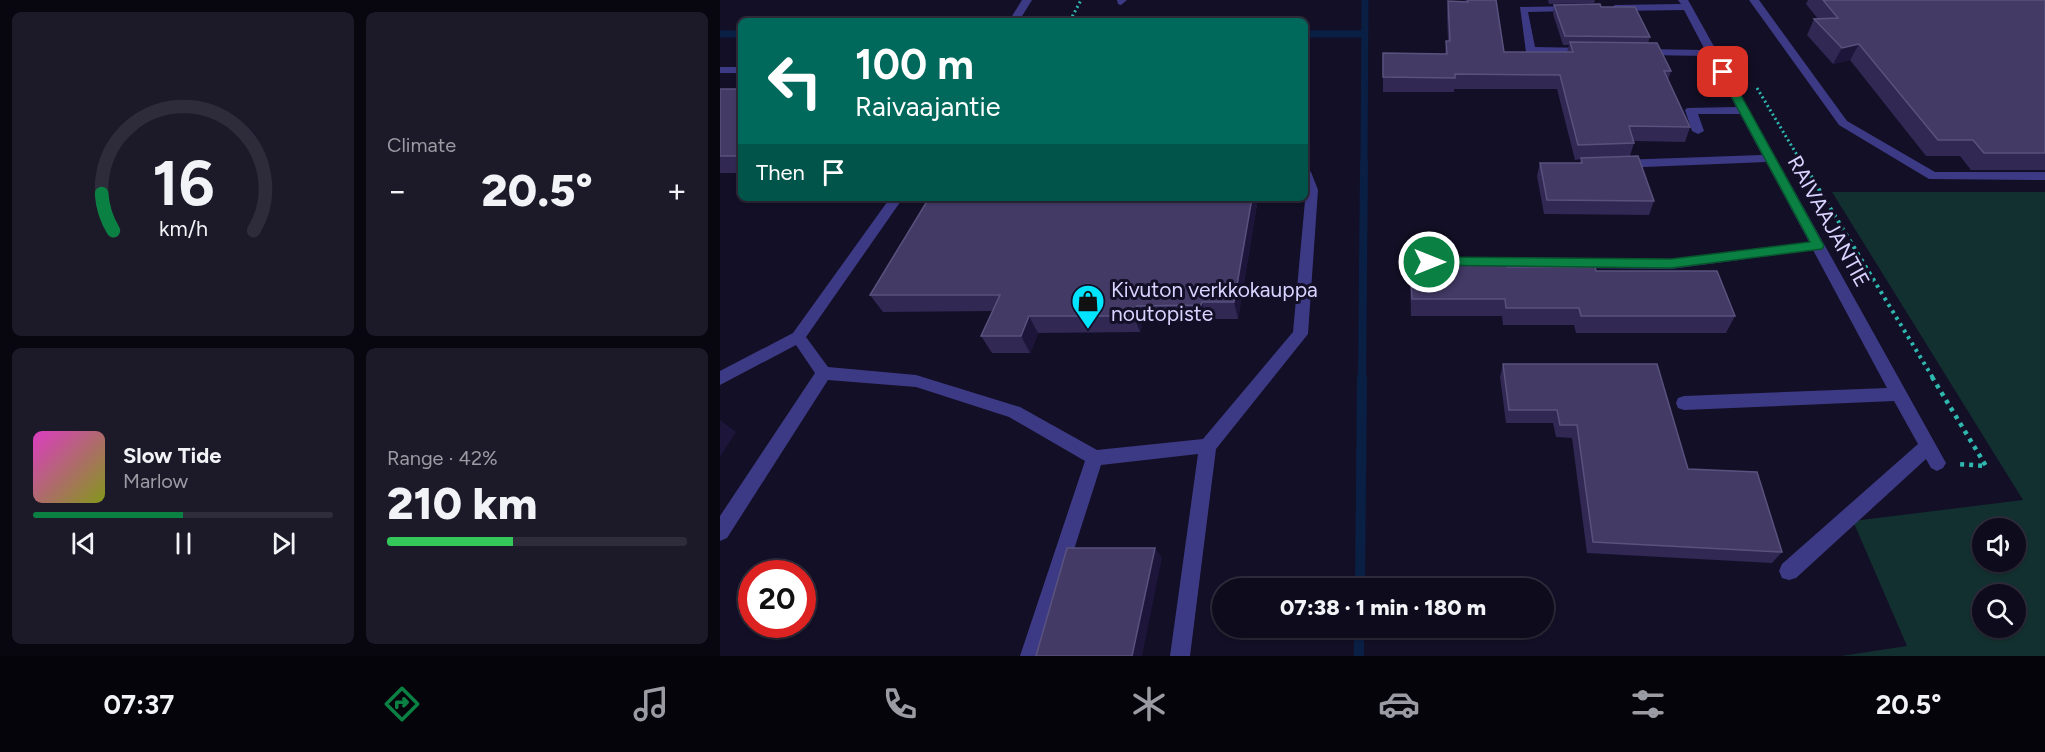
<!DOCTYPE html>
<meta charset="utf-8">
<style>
body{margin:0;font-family:Figtree,sans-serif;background:#1c1929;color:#f1f3f6;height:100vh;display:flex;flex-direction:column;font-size:22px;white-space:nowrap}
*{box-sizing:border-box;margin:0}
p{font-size:20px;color:#9b9ba3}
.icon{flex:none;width:33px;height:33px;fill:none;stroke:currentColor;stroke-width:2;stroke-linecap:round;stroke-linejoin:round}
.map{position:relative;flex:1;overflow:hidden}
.sheet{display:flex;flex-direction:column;gap:12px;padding:12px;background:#08060f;width:720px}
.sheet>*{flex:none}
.hud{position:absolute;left:18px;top:18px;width:570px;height:183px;border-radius:9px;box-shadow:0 2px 4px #0004,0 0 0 2px #2e2b3b;background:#00695c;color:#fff;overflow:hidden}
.controls{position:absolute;left:1252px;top:518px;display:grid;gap:12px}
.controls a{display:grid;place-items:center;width:54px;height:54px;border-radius:50%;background:#0e0b1c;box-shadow:0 2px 4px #0004,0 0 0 2px #2e2b3b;font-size:30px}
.speed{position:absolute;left:18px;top:560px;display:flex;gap:12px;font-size:30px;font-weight:700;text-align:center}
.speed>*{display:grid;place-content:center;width:78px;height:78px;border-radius:50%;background:#0e0b1c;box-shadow:0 2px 4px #0004,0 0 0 2px #2e2b3b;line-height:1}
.speed .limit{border:9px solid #d22;background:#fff;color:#111}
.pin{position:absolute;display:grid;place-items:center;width:51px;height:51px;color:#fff;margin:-26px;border-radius:12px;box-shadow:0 3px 9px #0006}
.me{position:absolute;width:66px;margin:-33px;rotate:90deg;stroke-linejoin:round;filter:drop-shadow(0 0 4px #0008)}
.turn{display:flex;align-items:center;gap:21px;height:126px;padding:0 18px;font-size:27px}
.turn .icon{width:78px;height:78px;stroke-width:2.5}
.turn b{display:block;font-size:42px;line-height:51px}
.then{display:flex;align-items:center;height:57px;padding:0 18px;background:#0003;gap:12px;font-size:22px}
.big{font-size:45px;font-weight:800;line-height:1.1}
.sheet .widget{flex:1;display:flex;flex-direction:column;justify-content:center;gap:9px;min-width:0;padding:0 21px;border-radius:9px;background:#1c1929}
.sheet .dial{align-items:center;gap:0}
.dial svg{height:156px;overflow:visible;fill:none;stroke:#2e2b3b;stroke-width:7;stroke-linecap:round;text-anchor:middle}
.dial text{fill:#f1f3f6;stroke:none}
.song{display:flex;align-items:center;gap:18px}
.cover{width:72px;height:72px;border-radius:9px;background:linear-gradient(135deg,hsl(310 70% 55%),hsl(70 70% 35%))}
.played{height:6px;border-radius:3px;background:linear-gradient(90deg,#0b8043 50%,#2e2b3b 50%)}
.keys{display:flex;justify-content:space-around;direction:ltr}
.heat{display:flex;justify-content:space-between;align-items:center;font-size:33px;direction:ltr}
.charge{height:9px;border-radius:4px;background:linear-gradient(90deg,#34c759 42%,#2e2b3b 0)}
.sheet .tiles{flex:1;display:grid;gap:12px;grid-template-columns:repeat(2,1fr)}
.trip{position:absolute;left:492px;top:578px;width:342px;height:60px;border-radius:30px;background:#0e0b1c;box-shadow:0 2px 4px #0004,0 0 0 2px #2e2b3b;font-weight:800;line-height:60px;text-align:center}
.tab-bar{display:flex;height:96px;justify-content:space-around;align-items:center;background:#06040b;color:#9b9ba3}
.tab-bar .icon{width:42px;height:42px}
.tab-bar .active{color:#0b8043}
.tab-bar b{font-size:27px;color:#f1f3f6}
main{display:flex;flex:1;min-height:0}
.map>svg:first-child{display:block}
.green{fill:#12302f;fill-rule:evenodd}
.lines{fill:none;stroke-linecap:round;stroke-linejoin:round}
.stream-far2{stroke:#0a1f44;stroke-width:7}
.stream-far1{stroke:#0a1f44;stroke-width:8}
.stream{stroke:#0a1f44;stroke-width:10}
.path-far2{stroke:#2fb8b0;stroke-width:3;stroke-dasharray:2 3;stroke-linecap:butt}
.path-far1{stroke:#2fb8b0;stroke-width:4;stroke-dasharray:3 4.5;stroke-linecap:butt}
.path{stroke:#2fb8b0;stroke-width:4.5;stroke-dasharray:4 5;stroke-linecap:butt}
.minor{fill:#3d3a85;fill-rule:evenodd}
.wall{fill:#312854}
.shaded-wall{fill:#1d163a}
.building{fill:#433a66;stroke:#5a527e;stroke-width:1.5}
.route{fill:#0b8043;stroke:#07532c;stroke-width:1.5}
.labels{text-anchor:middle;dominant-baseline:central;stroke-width:6;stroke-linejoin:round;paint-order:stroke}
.street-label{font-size:21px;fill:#d9d4ff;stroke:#130f26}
.poi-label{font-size:21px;fill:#d9d4ff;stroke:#130f26;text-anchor:start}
</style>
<main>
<section class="sheet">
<div class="tiles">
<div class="widget dial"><svg viewBox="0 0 100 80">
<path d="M14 69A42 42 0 1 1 86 69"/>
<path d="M14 69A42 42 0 0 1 8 50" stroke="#0b8043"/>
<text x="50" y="56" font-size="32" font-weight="700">16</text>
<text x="50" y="72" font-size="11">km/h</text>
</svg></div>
<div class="widget"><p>Climate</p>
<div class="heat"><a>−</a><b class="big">20.5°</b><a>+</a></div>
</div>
<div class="widget">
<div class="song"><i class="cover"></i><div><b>Slow Tide</b><p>Marlow</p></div></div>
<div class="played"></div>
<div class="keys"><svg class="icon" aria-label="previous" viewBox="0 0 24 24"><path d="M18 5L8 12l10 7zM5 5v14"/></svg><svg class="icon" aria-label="pause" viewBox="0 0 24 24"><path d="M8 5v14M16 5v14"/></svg><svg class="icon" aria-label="next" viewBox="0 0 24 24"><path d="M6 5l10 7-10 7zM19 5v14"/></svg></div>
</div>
<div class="widget"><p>Range · 42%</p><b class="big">210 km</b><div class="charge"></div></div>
</div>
</section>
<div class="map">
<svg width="1325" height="656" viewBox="0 0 1325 656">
<rect width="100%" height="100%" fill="#130f26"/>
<!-- green -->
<path class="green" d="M 1112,192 L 1325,192 L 1325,656 L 1121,656 L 1187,646 L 1133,521 L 1303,500 ZM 1263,528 L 1296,528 L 1296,561 L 1263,561 ZM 1263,594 L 1296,594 L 1296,627 L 1263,627 Z"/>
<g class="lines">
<!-- stream-far2 -->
<g class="stream-far2">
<path d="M 0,34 L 21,34"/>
<path d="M 585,34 L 643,34"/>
<path d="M 644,165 L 645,0"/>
</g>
<!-- stream-far1 -->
<path class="stream-far1" d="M 642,378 L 644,163"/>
<!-- stream -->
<g class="stream">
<path d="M 640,588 L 642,377"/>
<path d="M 639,627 L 639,656"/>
</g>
<!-- path-far2 -->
<g class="path-far2">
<path d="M 350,21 L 361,0"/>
<path d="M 1037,88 L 1083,165"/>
</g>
<!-- path-far1 -->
<path class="path-far1" d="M 1083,163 L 1213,378"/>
<!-- path -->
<path class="path" d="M 1212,377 L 1266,466 L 1238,464"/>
<!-- minor -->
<g class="minor">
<path d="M 302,0 L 312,0 L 299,21 L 289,21 Z"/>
<path d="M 397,0 L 407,0 L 401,5 L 398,4 Z"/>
<path d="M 958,0 L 968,0 L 972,7 L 1226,463 L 1223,468 L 1217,471 L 1211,468 L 1206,459 L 1076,578 L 1069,580 L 1062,578 L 1059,571 L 1062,564 L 1198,444 L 1174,401 L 964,410 L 958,408 L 956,403 L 958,398 L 964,396 L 1167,388 L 1093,250 L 951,269 L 766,267 L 759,262 L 766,257 L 951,259 L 1089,242 L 1046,162 L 900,168 L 894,164 L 900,160 L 1042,155 L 1020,114 L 978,114 L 984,131 L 978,134 L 972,131 L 965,110 L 967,108 L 1016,107 L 989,56 L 923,55 L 918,52 L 923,49 L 985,50 L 964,10 L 895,11 L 890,8 L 895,5 L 961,4 Z"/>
<path d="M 1029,0 L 1039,0 L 1127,121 L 1215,172 L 1325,172 L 1325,180 L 1209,179 L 1119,125 Z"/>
<path d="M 856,6 L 856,10 L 853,11 L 808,12 L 815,47 L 869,48 L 874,51 L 873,53 L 806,52 L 800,7 Z"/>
<rect x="0" y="67" width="21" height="6"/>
<path d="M 585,168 L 591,172 L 598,190 L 588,334 L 496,449 L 470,656 L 450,656 L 478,454 L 381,465 L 320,656 L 300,656 L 365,461 L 289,417 L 196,387 L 108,380 L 7,538 L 0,541 L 0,516 L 95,373 L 76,345 L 0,385 L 0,371 L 73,333 L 170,198 L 183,198 L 86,337 L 108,367 L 196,375 L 300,407 L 377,450 L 483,439 L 573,332 L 586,190 Z"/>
</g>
</g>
<!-- wall -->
<g class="wall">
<path d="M 745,0 L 776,0 L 784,52 L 847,52 L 849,45 L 843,45 L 833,14 L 834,5 L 881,7 L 930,37 L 928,43 L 951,71 L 948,80 L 970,127 L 965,142 L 914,141 L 914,143 L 910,156 L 934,201 L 929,215 L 824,214 L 817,176 L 820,163 L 860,163 L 861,159 L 855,160 L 837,89 L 734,89 L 734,92 L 663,92 L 663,53 L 725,54 L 726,41 L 728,41 L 727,15 L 728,1 L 745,2 Z"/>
<path d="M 828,0 L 875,0 L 874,3 L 829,4 Z"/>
<path d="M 1088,0 L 1325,0 L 1325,170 L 1251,170 L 1240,156 L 1206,156 L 1130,60 L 1113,64 L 1087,35 L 1094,19 L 1098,19 L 1086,4 Z"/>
<rect x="0" y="89" width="21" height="84"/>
<path d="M 538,198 L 518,319 L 487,319 L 486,322 L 423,322 L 420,332 L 318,333 L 310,353 L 272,353 L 261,336 L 273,311 L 163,312 L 150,295 Z"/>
<path d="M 690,260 L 787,267 L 876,271 L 1015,316 L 1006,333 L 856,333 L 854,325 L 783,325 L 782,316 L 691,316 L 690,277 Z"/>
<path d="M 783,364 L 968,469 L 1062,552 L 1052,563 L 867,553 L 852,438 L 836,437 L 833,423 L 786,423 L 780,377 Z"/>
</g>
<!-- shaded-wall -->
<g class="shaded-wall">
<path d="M 1139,44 L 1130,60 L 1113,64 L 1122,48 Z"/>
<path d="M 532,198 L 538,198 L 518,319 L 514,302 Z"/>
<path d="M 482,302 L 487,319 L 486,322 L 481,305 Z"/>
<path d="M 417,306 L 423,322 L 420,332 L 414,316 Z"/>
<path d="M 309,316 L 318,333 L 310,353 L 301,336 Z"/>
<path d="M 0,420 L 16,432 L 0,457 Z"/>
<path d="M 435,548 L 442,558 L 422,656 L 412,656 Z"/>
</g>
<!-- building -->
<g class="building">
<path d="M 748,0 L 776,0 L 784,52 L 853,52 L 850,42 L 937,43 L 951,71 L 944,71 L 970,127 L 909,126 L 914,143 L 858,145 L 840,75 L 735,74 L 735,78 L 663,77 L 663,53 L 727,54 L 726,41 L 730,41 L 728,1 L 748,2 Z"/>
<path d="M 1103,0 L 1325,0 L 1325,153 L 1264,153 L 1253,140 L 1218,140 L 1139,44 L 1122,48 L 1094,19 L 1118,18 Z"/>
<path d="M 880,4 L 881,7 L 915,7 L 930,37 L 845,36 L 834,5 Z"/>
<rect x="0" y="89" width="21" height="67"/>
<path d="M 918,156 L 934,201 L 827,200 L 820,163 L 862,163 L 861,158 Z"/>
<path d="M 209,198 L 532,198 L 514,302 L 482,302 L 481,305 L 417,306 L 414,316 L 309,316 L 301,336 L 261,336 L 280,295 L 150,295 Z"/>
<path d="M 690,260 L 786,260 L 787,267 L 875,267 L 876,271 L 997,271 L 1015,316 L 861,316 L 859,308 L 786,308 L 785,299 L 692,299 Z"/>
<path d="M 783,364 L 937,364 L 968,469 L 1037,472 L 1062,552 L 873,542 L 857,425 L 840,425 L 837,410 L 789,410 Z"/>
<path d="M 347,548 L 435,548 L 412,656 L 316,656 Z"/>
</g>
<!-- route -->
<path class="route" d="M 1000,70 L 1008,72 L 1104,246 L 1102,249 L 951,268 L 705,265 L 703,262 L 709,257 L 951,259 L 1090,242 L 998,72 Z"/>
<!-- icons -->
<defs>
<g id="shop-pin" transform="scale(1.725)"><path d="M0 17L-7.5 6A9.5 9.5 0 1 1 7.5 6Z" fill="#00e5ff" stroke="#130f26"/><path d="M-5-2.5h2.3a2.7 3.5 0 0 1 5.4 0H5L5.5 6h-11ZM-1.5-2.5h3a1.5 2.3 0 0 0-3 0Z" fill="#111"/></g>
</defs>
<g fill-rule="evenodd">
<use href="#shop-pin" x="368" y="301"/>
</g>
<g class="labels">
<!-- street labels -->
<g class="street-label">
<text transform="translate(1109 221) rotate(61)">RAIVAAJANTIE</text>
</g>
<!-- poi labels -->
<g class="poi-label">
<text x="391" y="289">Kivuton verkkokauppa<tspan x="391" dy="24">noutopiste</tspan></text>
</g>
</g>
</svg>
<div class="controls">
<a><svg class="icon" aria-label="sound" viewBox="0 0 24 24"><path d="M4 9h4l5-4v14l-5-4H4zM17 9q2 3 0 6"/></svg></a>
<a><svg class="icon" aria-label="search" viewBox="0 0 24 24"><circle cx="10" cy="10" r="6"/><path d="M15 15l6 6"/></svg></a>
</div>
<div class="speed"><div class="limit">20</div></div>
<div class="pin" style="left:1003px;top:72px;background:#d93025"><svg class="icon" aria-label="arrive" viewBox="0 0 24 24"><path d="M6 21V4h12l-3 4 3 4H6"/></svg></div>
<svg class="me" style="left:709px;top:262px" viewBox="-20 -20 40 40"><circle r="17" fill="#0b8043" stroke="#fff" stroke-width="3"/><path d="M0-11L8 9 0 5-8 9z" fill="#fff"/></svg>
<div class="trip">07:38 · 1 min · 180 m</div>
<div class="hud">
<div class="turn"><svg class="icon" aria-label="left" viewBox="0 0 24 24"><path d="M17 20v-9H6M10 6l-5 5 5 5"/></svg><div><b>100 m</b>Raivaajantie</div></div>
<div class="then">Then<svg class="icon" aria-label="arrive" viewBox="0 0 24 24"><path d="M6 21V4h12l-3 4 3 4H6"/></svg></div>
</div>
</div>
</main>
<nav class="tab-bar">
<b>07:37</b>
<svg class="icon active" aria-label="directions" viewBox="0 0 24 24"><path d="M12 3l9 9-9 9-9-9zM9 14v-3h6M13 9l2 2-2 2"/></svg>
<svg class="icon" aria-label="music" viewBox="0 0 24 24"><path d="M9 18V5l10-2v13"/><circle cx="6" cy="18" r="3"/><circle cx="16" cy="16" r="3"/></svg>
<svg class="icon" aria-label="phone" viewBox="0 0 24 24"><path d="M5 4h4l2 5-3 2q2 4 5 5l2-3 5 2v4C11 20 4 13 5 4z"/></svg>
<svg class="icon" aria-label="climate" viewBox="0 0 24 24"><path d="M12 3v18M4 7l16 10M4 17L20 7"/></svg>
<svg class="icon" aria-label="car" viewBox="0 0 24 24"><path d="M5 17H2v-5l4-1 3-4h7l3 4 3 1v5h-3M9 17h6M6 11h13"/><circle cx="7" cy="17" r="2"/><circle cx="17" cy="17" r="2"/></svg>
<svg class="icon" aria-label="filters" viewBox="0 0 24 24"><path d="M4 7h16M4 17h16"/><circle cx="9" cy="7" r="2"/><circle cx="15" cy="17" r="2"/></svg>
<b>20.5°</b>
</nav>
